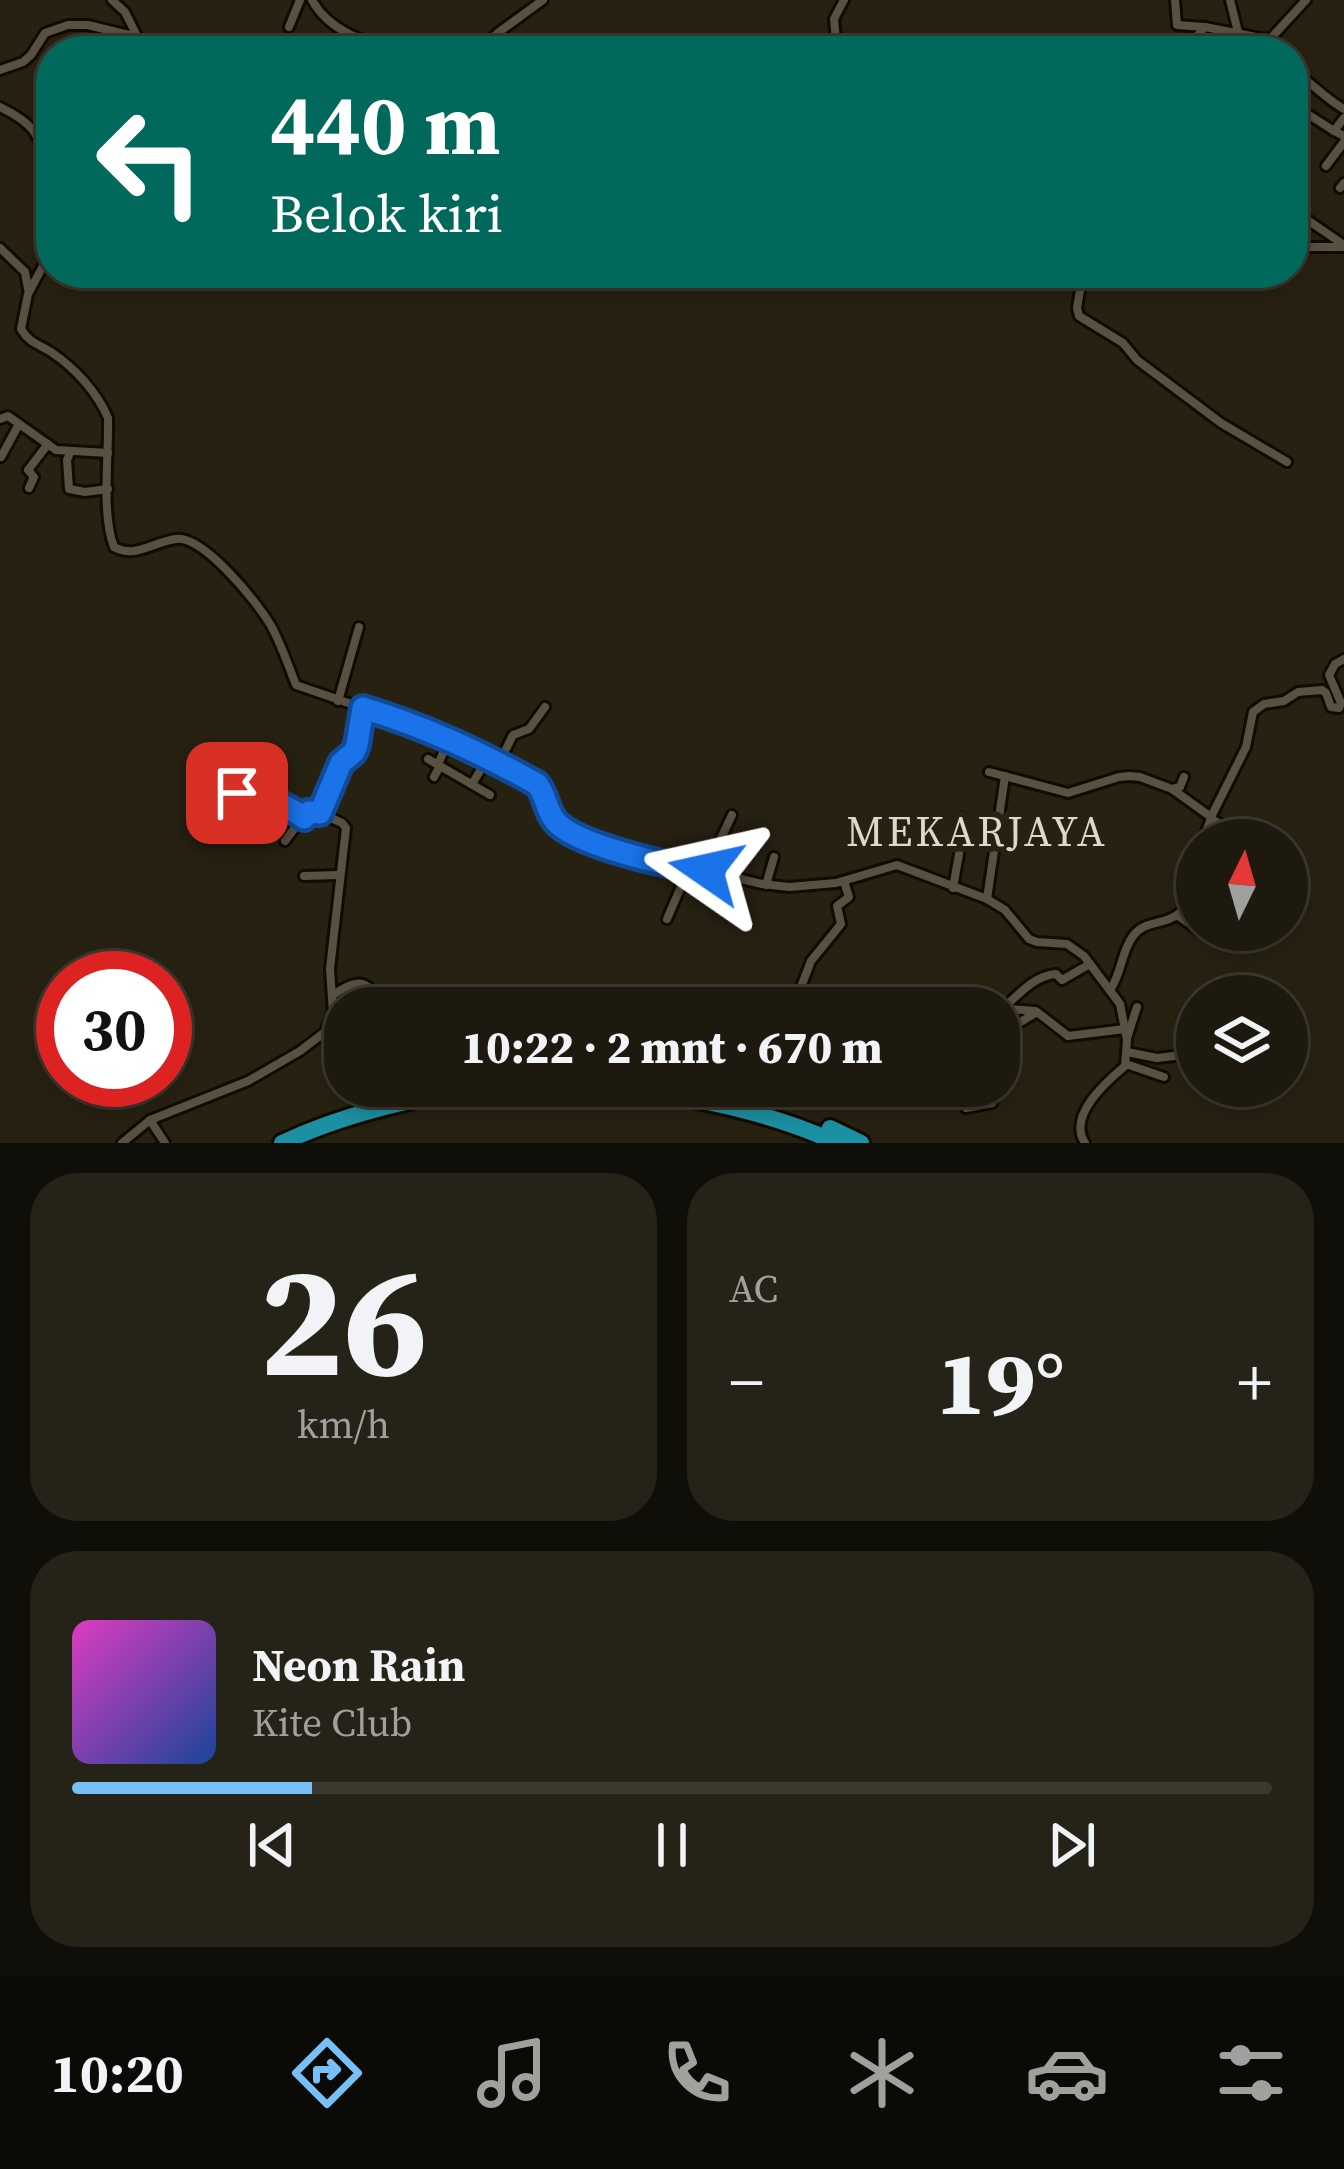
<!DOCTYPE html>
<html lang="id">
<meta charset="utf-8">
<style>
body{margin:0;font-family:"Source Serif 4",serif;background:#252217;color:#f1f3f6;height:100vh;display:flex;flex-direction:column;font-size:45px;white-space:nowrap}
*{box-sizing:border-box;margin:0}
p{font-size:39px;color:#a0a09e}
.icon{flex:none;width:66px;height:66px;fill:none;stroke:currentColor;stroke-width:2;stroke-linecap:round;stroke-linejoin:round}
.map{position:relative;height:1143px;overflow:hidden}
.side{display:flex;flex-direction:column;gap:30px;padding:30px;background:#100e08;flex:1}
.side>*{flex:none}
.guide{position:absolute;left:36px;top:36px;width:1272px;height:252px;border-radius:48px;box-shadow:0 6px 18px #0003,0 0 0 3px #3b382e;background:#00695c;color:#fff;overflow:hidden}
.needle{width:78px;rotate:5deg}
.buttons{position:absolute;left:1176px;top:819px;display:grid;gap:24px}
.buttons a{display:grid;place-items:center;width:132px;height:132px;border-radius:50%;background:#1d190e;box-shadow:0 6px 18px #0003,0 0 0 3px #3b382e;font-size:60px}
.speed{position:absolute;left:36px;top:951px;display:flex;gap:24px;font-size:60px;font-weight:700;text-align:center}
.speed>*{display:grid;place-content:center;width:156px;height:156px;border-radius:50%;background:#1d190e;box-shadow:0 6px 18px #0003,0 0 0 3px #3b382e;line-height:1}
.speed .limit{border:18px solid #d22;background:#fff;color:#111}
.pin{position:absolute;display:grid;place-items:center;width:102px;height:102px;color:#fff;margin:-51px;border-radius:24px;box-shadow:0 6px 18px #0006}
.me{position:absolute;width:132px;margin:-66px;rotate:281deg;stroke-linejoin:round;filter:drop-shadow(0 0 9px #0008)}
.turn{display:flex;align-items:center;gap:42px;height:252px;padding:0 36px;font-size:54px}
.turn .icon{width:156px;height:156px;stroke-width:2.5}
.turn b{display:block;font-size:84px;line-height:102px}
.big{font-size:90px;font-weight:800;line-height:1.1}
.side .widget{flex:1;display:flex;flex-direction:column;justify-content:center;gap:18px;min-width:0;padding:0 42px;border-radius:48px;background:#252217}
.side .dial{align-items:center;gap:0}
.dial b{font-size:156px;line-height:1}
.song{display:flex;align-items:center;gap:36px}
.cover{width:144px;height:144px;border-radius:18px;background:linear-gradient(135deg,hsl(310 70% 55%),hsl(220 70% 35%))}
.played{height:12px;border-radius:6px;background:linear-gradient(90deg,#77bff7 20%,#3b382e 20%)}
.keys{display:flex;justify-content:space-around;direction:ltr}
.heat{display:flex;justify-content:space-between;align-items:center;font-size:66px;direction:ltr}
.side .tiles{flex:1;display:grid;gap:30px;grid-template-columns:1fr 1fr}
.widget:last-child{grid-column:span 2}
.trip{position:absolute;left:324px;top:987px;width:696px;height:120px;border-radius:48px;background:#1d190e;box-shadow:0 6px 18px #0003,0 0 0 3px #3b382e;font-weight:800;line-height:120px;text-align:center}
.tab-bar{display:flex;height:192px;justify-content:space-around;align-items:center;background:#0c0a06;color:#a0a09e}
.tab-bar .icon{width:84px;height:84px}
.tab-bar .selected{color:#77bff7}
.tab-bar b{font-size:54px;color:#f1f3f6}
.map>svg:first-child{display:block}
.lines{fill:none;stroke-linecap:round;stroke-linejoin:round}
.minor-casing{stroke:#100a01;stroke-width:14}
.motorway-casing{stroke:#100a01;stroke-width:22}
.minor{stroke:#585141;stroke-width:8}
.motorway{stroke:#1c90a3;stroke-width:16}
.route-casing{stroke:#114b97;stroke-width:30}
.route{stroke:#1a73e8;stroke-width:21}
.labels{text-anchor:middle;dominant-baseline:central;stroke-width:12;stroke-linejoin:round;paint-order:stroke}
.quarter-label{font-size:42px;letter-spacing:3px;fill:#dcd8ce;stroke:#272112}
</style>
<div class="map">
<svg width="1344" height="1143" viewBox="0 0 1344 1143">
<rect width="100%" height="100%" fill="#272112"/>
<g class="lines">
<!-- minor casing -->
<g class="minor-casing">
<g id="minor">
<path d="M 112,0 L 125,12 L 137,36"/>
<path d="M 312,0 C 329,31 363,41 395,51"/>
<path d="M 1175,0 L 1177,25 L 1204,27"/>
<path d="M 1230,0 L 1238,32"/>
<path d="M 289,27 L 300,0"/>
<path d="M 1198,37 L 1208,51"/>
<path d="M 1227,37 L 1239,51"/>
<path d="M 315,51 L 322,41"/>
<path d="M 478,51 L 499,32 L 543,0"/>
<path d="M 837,51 L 834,19 L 844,0"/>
<path d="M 1194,51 L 1197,36 L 1205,27 L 1266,39 L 1272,37 L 1306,0"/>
<path d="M 1272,51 L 1280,45"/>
<path d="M 0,70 L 23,62 L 31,55 L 45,33 L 68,25 L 88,25 L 137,37 L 149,51"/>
<path d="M 1298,74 C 1315,86 1326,99 1344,109"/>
<path d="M 0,107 C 43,128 37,138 51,180"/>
<path d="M 1293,116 L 1306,113 L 1334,131"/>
<path d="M 1344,118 L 1334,131 L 1344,136"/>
<path d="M 1326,166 L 1344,142"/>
<path d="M 1340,188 L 1344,183"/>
<path d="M 1293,210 L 1344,245"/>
<path d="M 1293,247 L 1343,247"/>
<path d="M 0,248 L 25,272 L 28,289"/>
<path d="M 51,251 L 28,294 L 21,329 C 29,343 39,344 51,352 C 75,368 97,392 108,418 C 109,455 101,514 114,547 C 135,559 153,542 176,539 C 203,535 257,602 270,624 C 281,643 288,665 296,685 L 363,708"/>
<path d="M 1083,273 L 1077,308 L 1079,316 L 1123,343 L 1137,360 L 1221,423 L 1287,462"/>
<path d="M 0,419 L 8,416 L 56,450 L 108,453"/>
<path d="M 70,453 L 67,460 L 69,489 L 85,492 L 108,489"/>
<path d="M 1,457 L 19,424"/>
<path d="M 29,488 L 34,477 L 28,470 L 48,444"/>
<path d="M 338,701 L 359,627"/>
<path d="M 428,759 L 490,795"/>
<path d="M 499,763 L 513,735 L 529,729 L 545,707"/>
<path d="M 438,764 L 450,738"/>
<path d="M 237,767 L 232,791 C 258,797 281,801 303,817 L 309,813 L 320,813"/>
<path d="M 989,772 L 1068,793 L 1119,777 L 1130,776 L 1140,777 L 1172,789"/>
<path d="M 434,777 L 440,766"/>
<path d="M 1184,777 L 1180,787 L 1172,789 L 1211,817"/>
<path d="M 472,784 L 488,758"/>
<path d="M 1211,819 C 1226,826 1243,842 1259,833"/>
<path d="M 1203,840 L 1213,813 L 1246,747 L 1253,712 L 1264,704 L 1284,701 L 1298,692 L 1322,690 L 1326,693 L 1331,707 L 1339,708 L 1341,703 L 1329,675 L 1335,664 L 1344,659"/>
<path d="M 285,841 L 303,817"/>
<path d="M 706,870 L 732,815"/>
<path d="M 304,876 L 339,875"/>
<path d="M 766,885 L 774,857"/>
<path d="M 953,888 L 959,854 L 961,817"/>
<path d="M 987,899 L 1005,776"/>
<path d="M 1177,915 L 1197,929"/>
<path d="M 667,919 L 689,868"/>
<path d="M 1198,930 C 1216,937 1239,939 1257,930"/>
<path d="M 1110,990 C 1122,973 1121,952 1133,936 C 1145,920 1163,925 1177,915 C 1191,905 1192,874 1197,859"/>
<path d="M 333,995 C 350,983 365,976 376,997"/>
<path d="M 818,1007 L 801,987 L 811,961 L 841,924 L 837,906 L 849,897 L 844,881"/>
<path d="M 999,1012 C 1017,997 1032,976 1056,974 L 1062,980 L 1090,964"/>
<path d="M 999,1018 L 1010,1009 L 1035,1011"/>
<path d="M 999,1035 L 1037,1012 L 1068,1036 L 1125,1029"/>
<path d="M 1127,1038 L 1137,1007"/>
<path d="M 1127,1052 L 1157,1058 L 1191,1054 L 1194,1057 L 1194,1070"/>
<path d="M 999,1057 L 999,1059"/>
<path d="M 1126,1064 L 1164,1077"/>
<path d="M 947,1086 L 953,1088 L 966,1086"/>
<path d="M 966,1108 L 992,1103 L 981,1086"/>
<path d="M 150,1120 L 165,1143"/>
<path d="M 122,1143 L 150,1120 L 248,1081 L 300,1051 L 325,1032 L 333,1013 L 330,969 L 346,828 L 342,823 L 320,813 L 341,763 L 354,752 L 357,745 L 363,708 L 413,723 L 462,743 L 519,774 L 541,788 L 549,812 L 558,825 L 619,850 L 762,884 L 789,887 L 836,883 L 897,865 L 987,899 L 1005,910 L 1029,939 L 1037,942 L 1067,944 L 1084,956 L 1120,1004 L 1127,1040 L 1125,1066 C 1106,1082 1067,1116 1085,1143"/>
</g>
</g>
<!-- motorway casing -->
<g class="motorway-casing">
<g id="motorway">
<path d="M 622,1086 C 697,1099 768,1111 837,1143"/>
<path d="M 830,1128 L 861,1143"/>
<path d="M 282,1143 C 348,1112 421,1096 492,1086"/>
</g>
</g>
<!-- minor -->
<use href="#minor" class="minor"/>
<!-- motorway -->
<use href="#motorway" class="motorway"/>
</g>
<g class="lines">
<!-- route casing -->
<g class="route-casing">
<path id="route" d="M 237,793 C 262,795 283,802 304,818 L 309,812 L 320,813 L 341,763 L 354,752 L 357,745 L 363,708 C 426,727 479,752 537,784 C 547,796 546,814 559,825 C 585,847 671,867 706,870"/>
</g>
<!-- route -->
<use href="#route" class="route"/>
</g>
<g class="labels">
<!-- quarter labels -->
<g class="quarter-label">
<text x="977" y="831">MEKARJAYA</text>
</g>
</g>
</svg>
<div class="buttons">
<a><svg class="needle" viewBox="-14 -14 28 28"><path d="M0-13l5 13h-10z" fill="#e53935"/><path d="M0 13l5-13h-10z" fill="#a0a09e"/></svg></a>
<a><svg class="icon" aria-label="layers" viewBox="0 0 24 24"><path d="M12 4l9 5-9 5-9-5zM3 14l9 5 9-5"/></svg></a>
</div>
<div class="speed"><div class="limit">30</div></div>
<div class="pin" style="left:237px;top:793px;background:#d93025"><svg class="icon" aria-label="arrive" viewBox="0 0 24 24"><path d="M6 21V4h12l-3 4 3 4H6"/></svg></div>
<svg class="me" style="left:706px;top:870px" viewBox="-20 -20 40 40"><path d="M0-17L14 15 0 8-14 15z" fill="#1a73e8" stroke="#fff" stroke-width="4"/></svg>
<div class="trip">10:22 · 2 mnt · 670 m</div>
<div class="guide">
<div class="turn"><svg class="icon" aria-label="left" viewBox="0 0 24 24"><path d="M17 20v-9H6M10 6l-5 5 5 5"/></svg><div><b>440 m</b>Belok kiri</div></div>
</div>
</div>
<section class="side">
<div class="tiles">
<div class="widget dial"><b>26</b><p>km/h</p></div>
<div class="widget"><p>AC</p>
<div class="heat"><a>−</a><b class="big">19°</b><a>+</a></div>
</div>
<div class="widget">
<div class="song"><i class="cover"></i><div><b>Neon Rain</b><p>Kite Club</p></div></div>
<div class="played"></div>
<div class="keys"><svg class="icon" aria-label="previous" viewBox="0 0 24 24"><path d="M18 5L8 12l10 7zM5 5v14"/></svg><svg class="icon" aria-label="pause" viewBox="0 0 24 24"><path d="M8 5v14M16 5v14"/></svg><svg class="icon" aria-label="next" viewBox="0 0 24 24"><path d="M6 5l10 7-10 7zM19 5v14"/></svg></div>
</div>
</div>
</section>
<nav class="tab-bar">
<b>10:20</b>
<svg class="icon selected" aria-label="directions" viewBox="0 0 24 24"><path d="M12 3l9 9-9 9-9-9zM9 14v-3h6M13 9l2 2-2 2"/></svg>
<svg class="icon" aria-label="music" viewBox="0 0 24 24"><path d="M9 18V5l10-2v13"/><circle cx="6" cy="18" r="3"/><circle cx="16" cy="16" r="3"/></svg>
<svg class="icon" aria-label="phone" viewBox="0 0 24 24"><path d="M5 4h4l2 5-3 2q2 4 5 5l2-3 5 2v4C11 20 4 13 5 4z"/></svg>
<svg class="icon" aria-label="climate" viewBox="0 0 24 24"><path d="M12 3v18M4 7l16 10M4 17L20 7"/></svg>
<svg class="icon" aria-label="car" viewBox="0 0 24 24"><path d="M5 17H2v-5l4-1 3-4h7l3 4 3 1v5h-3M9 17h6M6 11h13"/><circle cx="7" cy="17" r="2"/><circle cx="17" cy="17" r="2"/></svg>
<svg class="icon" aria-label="filters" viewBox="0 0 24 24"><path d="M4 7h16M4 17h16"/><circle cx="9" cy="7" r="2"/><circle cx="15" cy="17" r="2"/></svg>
</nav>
